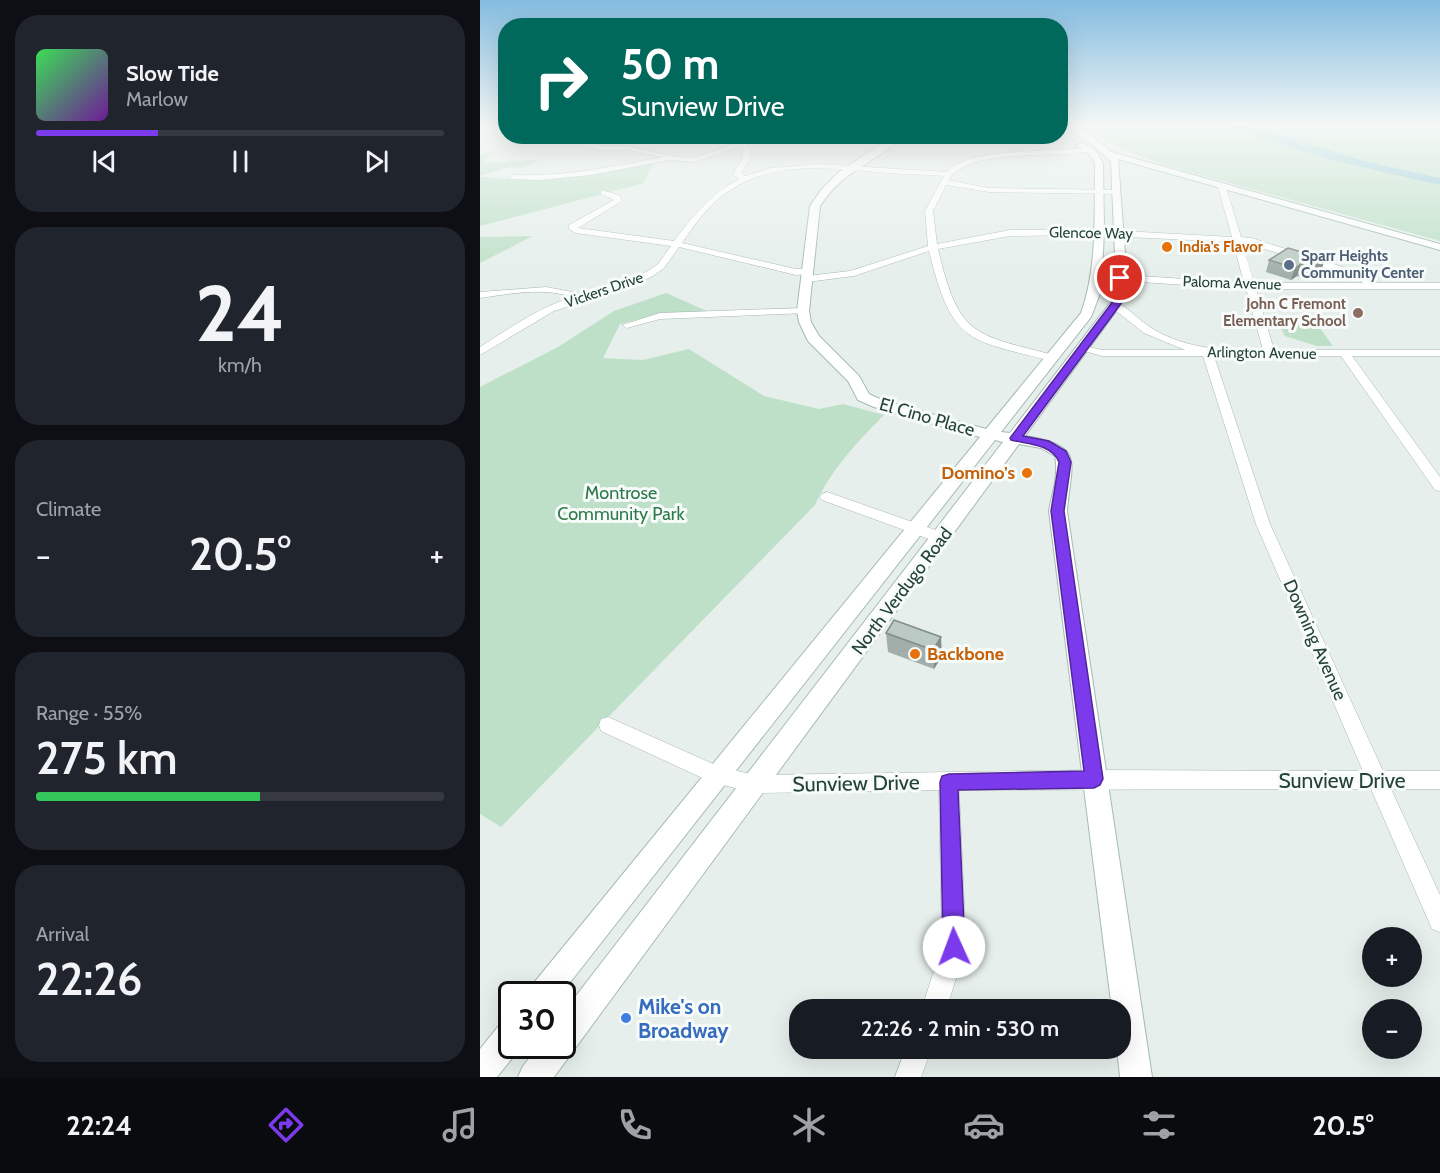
<!DOCTYPE html>
<meta charset="utf-8">
<style>
body{margin:0;font-family:Cabin,sans-serif;background:#20242c;color:#f1f3f6;height:100vh;display:flex;flex-direction:column;font-size:22px;white-space:nowrap}
*{box-sizing:border-box;margin:0}
p{font-size:20px;color:#9ea1a6}
.icon{flex:none;width:33px;height:33px;fill:none;stroke:currentColor;stroke-width:2;stroke-linecap:round;stroke-linejoin:round}
.map{position:relative;flex:1;overflow:hidden}
.details{display:flex;flex-direction:column;gap:15px;padding:15px;background:#0d0f14;width:480px}
.details>*{flex:none}
.banner{position:absolute;left:18px;top:18px;width:570px;height:126px;border-radius:24px;box-shadow:0 6px 24px #0002;background:#00695c;color:#fff;overflow:hidden}
.fabs{position:absolute;left:882px;top:927px;display:grid;gap:12px}
.fabs a{display:grid;place-items:center;width:60px;height:60px;border-radius:50%;background:#171b24;box-shadow:0 6px 24px #0002;font-size:30px}
.speed{position:absolute;left:18px;top:981px;display:flex;gap:12px;font-size:30px;font-weight:700;text-align:center}
.speed>*{display:grid;place-content:center;width:78px;height:78px;border-radius:50%;background:#171b24;box-shadow:0 6px 24px #0002;line-height:1}
.speed .limit{border:3px solid #111;border-radius:9px;background:#fff;color:#111}
.pin{position:absolute;display:grid;place-items:center;width:51px;height:51px;color:#fff;margin:-26px;border:3px solid #fff;border-radius:50%;box-shadow:0 2px 6px #0007}
.me{position:absolute;width:66px;margin:-33px;rotate:358deg;stroke-linejoin:round;filter:drop-shadow(0 0 4px #0008)}
.turn{display:flex;align-items:center;gap:21px;height:126px;padding:0 24px;font-size:27px}
.turn .icon{width:78px;height:78px;stroke-width:2.5}
.turn b{display:block;font-size:42px;line-height:51px}
.big{font-size:45px;font-weight:600;line-height:1.1}
.details .tile{flex:1;display:flex;flex-direction:column;justify-content:center;gap:9px;min-width:0;padding:0 21px;border-radius:24px;background:#20242c}
.details .dial{align-items:center;gap:0}
.dial b{font-size:78px;line-height:1}
.song{display:flex;align-items:center;gap:18px}
.cover{width:72px;height:72px;border-radius:9px;background:linear-gradient(135deg,hsl(130 70% 55%),hsl(280 70% 35%))}
.played{height:6px;border-radius:3px;background:linear-gradient(90deg,#7c3aed 30%,#363941 30%)}
.keys{display:flex;justify-content:space-around;direction:ltr}
.heat{display:flex;justify-content:space-between;align-items:center;font-size:33px;direction:ltr}
.charge{height:9px;border-radius:4px;background:linear-gradient(90deg,#34c759 55%,#363941 0)}
.trip{position:absolute;left:309px;top:999px;width:342px;height:60px;border-radius:24px;background:#171b24;box-shadow:0 6px 24px #0002;font-weight:600;line-height:60px;text-align:center}
.dock{display:flex;height:96px;justify-content:space-around;align-items:center;background:#090b0e;color:#9ea1a6}
.dock .icon{width:42px;height:42px}
.dock .on{color:#7c3aed}
.dock b{font-size:27px;color:#f1f3f6}
main{display:flex;flex:1;min-height:0}
.map>svg:first-child{display:block}
.green{fill:#bfe0c8}
.water{fill:#8ec9d4}
.lines{fill:none;stroke-linecap:round;stroke-linejoin:round}
.street-casing{stroke:#a8b8b2;stroke-width:1}
.secondary-casing{stroke:#a4bbb3;stroke-width:2}
.street{fill:#fff;fill-rule:evenodd}
.secondary{fill:#fff;fill-rule:evenodd}
.wall{fill:#a1aea9}
.shaded-wall{fill:#838d89}
.building{fill:#bbcac4;stroke:#838d89;stroke-width:1.5}
.route{fill:#7c3aed;stroke:#51269a;stroke-width:1.5}
.food-dot{fill:#e8710a;stroke:#f7fbf9;stroke-width:2}
.service-dot{fill:#5c6f8a;stroke:#f7fbf9;stroke-width:2}
.education-dot{fill:#8d6e63;stroke:#f7fbf9;stroke-width:2}
.shop-dot{fill:#3f7fe0;stroke:#f7fbf9;stroke-width:2}
.labels{text-anchor:middle;dominant-baseline:central;stroke-width:6;stroke-linejoin:round;paint-order:stroke}
.far-street-label{font-size:15px;fill:#24423a;stroke:#f7fbf9}
.far-food-label{font-size:15px;font-weight:bold;fill:#c56008;stroke:#f7fbf9;text-anchor:start}
.far-service-label{font-size:15px;font-weight:bold;fill:#4e5e75;stroke:#f7fbf9;text-anchor:start}
.far-education-label{font-size:15px;font-weight:bold;fill:#785e54;stroke:#f7fbf9;text-anchor:end}
.street-label{font-size:18px;fill:#24423a;stroke:#f7fbf9}
.food-label{font-size:18px;font-weight:bold;fill:#c56008;stroke:#f7fbf9;text-anchor:end}
.park-label{font-size:18px;fill:#2d7a4b;stroke:#f7fbf9}
.near-street-label{font-size:21px;fill:#24423a;stroke:#f7fbf9}
.near-shop-label{font-size:21px;font-weight:bold;fill:#366cbe;stroke:#f7fbf9;text-anchor:start}
</style>
<main>
<section class="details">
<div class="tile">
<div class="song"><i class="cover"></i><div><b>Slow Tide</b><p>Marlow</p></div></div>
<div class="played"></div>
<div class="keys"><svg class="icon" aria-label="previous" viewBox="0 0 24 24"><path d="M18 5L8 12l10 7zM5 5v14"/></svg><svg class="icon" aria-label="pause" viewBox="0 0 24 24"><path d="M8 5v14M16 5v14"/></svg><svg class="icon" aria-label="next" viewBox="0 0 24 24"><path d="M6 5l10 7-10 7zM19 5v14"/></svg></div>
</div>
<div class="tile dial"><b>24</b><p>km/h</p></div>
<div class="tile"><p>Climate</p>
<div class="heat"><a>−</a><b class="big">20.5°</b><a>+</a></div>
</div>
<div class="tile"><p>Range · 55%</p><b class="big">275 km</b><div class="charge"></div></div>
<div class="tile"><p>Arrival</p><b class="big">22:26</b></div>
</section>
<div class="map">
<svg width="960" height="1077" viewBox="0 0 960 1077">
<rect width="100%" height="100%" fill="#e6efeb"/>
<!-- green -->
<g class="green">
<path d="M 600,126 L 960,126 L 960,241 L 681,164 L 647,151 Z"/>
<path d="M 11,152 L 3,163 L 59,160 L 44,168 L 30,167 L 0,176 L 0,154 Z"/>
<path d="M 173,163 L 164,183 L 0,226 L 0,177 C 59,182 115,173 173,163 Z"/>
<path d="M 53,236 L 0,263 L 0,237 Z"/>
<path d="M 186,293 L 227,311 L 181,314 L 140,324 L 123,358 L 163,360 L 209,349 L 284,396 L 339,409 L 363,404 L 404,415 C 376,443 351,470 335,505 L 21,827 L 0,814 L 0,387 L 78,347 L 134,311 Z"/>
<path d="M 799,324 L 837,324 L 853,346 L 837,346 L 805,336 Z"/>
</g>
<!-- water -->
<path class="water" d="M 745,126 L 770,126 L 884,161 L 960,178 L 960,185 L 847,159 Z"/>
<g class="lines">
<!-- street casing -->
<g class="street-casing">
<g id="street">
<path d="M 67,136 L 98,137 L 118,146 L 147,146 L 190,156 L 214,158 L 258,143 L 255,137 L 261,139 L 294,136 L 267,142 L 270,150 L 270,159 L 261,173 L 265,176 L 291,168 L 338,164 L 467,172 C 487,147 576,152 608,148 L 610,151 C 573,159 490,147 468,180 L 509,188 L 637,190 L 640,190 L 640,194 L 509,192 L 466,185 L 453,211 L 457,244 L 530,230 L 606,229 L 752,237 L 738,187 L 742,185 L 746,187 L 761,237 L 771,238 L 882,273 L 894,283 L 960,283 L 960,289 L 776,289 L 794,350 L 960,350 L 960,356 L 872,356 L 960,477 L 960,491 L 955,490 L 861,356 L 734,356 L 790,524 L 903,771 L 960,771 L 960,789 L 911,789 L 960,895 L 960,932 L 952,929 L 891,789 L 479,790 L 486,947 L 466,1010 L 441,1010 L 462,947 L 459,790 L 275,793 L 231,782 L 121,731 L 119,725 L 121,719 L 128,717 L 240,767 L 275,775 L 614,770 L 883,771 L 776,524 L 723,356 L 622,356 L 598,349 L 604,346 L 622,350 L 705,350 L 664,333 L 631,307 L 631,303 L 635,302 C 649,307 660,322 673,329 C 709,350 743,350 783,350 L 766,289 L 616,279 L 611,276 L 616,273 L 764,283 L 753,242 L 606,235 L 530,236 L 458,249 C 479,339 495,334 577,356 L 579,358 L 573,361 C 487,340 472,344 449,251 L 374,276 L 327,282 L 322,279 L 327,276 L 370,271 L 448,246 L 445,211 L 464,176 C 446,174 427,175 409,173 C 356,169 299,159 252,189 C 231,201 216,223 202,243 L 316,269 L 327,269 L 332,272 L 330,274 L 316,275 L 199,247 L 184,268 L 173,276 L 149,287 L 74,311 L 0,355 L 0,347 C 30,328 58,308 92,297 C 64,287 29,294 0,298 L 0,292 L 66,287 L 103,294 L 142,283 L 166,272 L 178,264 L 191,246 L 96,233 L 89,229 L 89,225 L 134,200 L 121,194 L 121,190 L 139,195 L 142,201 L 98,228 L 194,241 C 213,216 231,193 259,179 L 253,174 L 262,159 L 264,150 L 260,146 L 215,162 L 190,160 L 111,175 L 60,180 L 29,179 L 32,175 C 83,177 132,167 183,157 L 147,150 L 117,150 L 97,141 L 72,141 ZM 762,242 L 876,277 L 883,283 L 774,283 Z"/>
<path d="M 178,136 L 192,139 L 219,136 L 191,143 Z"/>
<path d="M 323,308 L 327,309 L 327,313 L 180,319 L 147,328 L 142,325 L 180,313 Z"/>
<path d="M 347,492 L 467,534 L 469,538 L 467,542 L 457,542 L 342,500 L 340,497 L 342,494 Z"/>
<path d="M 426,1048 L 452,1048 L 441,1077 L 415,1077 Z"/>
</g>
</g>
<!-- secondary casing -->
<g class="secondary-casing">
<g id="secondary">
<path d="M 584,126 C 601,126 619,141 631,152 L 960,244 L 960,250 L 638,159 L 645,254 L 645,299 L 545,436 C 606,446 591,461 587,511 L 672,1077 L 640,1077 L 637,1048 L 640,1048 L 640,1010 L 632,1010 L 569,511 C 572,493 579,475 575,456 L 561,448 L 539,444 L 74,1077 L 38,1077 L 43,1066 L 59,1046 L 82,1046 L 82,1014 L 523,442 L 515,440 L 81,994 L 49,994 L 53,984 L 500,437 L 394,407 L 378,400 L 368,381 L 328,341 L 319,322 L 317,311 L 330,206 L 341,190 L 360,171 L 414,136 L 424,136 C 394,164 364,169 340,206 L 329,311 L 331,322 L 339,336 L 379,376 L 389,394 L 404,401 L 506,429 L 601,313 C 618,266 614,213 615,163 L 610,155 L 596,145 L 603,143 L 616,151 L 623,163 L 624,232 L 621,291 L 611,317 L 521,432 L 530,433 L 633,299 L 635,254 L 631,162 L 617,148 Z"/>
<path d="M 32,1019 L 32,1046 L 42,1046 L 17,1077 L 0,1077 L 0,1049 L 21,1023 Z"/>
</g>
</g>
<!-- street -->
<use href="#street" class="street"/>
<!-- secondary -->
<use href="#secondary" class="secondary"/>
</g>
<!-- wall -->
<g class="wall">
<path d="M 845,259 L 841,271 L 828,280 L 817,276 L 811,280 L 786,272 L 789,260 Z"/>
<path d="M 414,620 L 462,656 L 454,669 L 408,652 L 406,633 Z"/>
</g>
<!-- shaded-wall -->
<g class="shaded-wall">
<path d="M 845,259 L 841,271 L 828,280 L 832,268 Z"/>
<path d="M 821,264 L 817,276 L 811,280 L 815,268 Z"/>
<path d="M 461,637 L 462,656 L 454,669 L 453,650 Z"/>
</g>
<!-- building -->
<g class="building">
<path d="M 808,248 L 845,259 L 832,268 L 821,264 L 815,268 L 789,260 Z"/>
<path d="M 414,620 L 461,637 L 453,650 L 406,633 Z"/>
</g>
<!-- sky -->
<linearGradient id="sky" x2="0" y2="1"><stop stop-color="#84bce0"/><stop offset="0.45" stop-color="#f4f8f6"/><stop offset="1" stop-color="#f4f8f6" stop-opacity="0"/></linearGradient>
<rect width="960" height="277" fill="url(#sky)"/>
<!-- route -->
<path class="route" d="M 640,275 L 644,278 L 643,299 L 640,305 L 543,436 L 569,441 L 586,451 L 591,462 L 584,511 L 623,779 L 620,785 L 614,788 L 478,790 L 485,947 L 482,955 L 474,958 L 466,955 L 463,947 L 460,782 L 462,776 L 469,774 L 604,771 L 571,511 L 579,462 C 572,444 547,444 531,440 L 530,438 L 631,304 L 634,299 L 635,278 Z"/>
<!-- markers -->
<g class="food-dot">
<circle cx="687" cy="247" r="6"/>
<circle cx="547" cy="473" r="6"/>
<circle cx="435" cy="654" r="6"/>
</g>
<circle class="service-dot" cx="809" cy="265" r="6"/>
<circle class="education-dot" cx="878" cy="313" r="6"/>
<circle class="shop-dot" cx="146" cy="1018" r="6"/>
<g class="labels">
<!-- far-street labels -->
<g class="far-street-label">
<text transform="translate(611 233) rotate(1)">Glencoe Way</text>
<text transform="translate(752 283) rotate(2)">Paloma Avenue</text>
<text transform="translate(124 290) rotate(-19)">Vickers Drive</text>
<text transform="translate(782 353) rotate(1)">Arlington Avenue</text>
</g>
<!-- far-food labels -->
<g class="far-food-label">
<text x="699" y="247">India's Flavor</text>
</g>
<!-- far-service labels -->
<g class="far-service-label">
<text x="821" y="256">Sparr Heights<tspan x="821" dy="17">Community Center</tspan></text>
</g>
<!-- far-education labels -->
<g class="far-education-label">
<text x="866" y="304">John C Fremont<tspan x="866" dy="17">Elementary School</tspan></text>
</g>
<!-- street labels -->
<g class="street-label">
<text transform="translate(447 417) rotate(16)">El Cino Place</text>
<text transform="translate(422 591) rotate(-53)">North Verdugo Road</text>
<text transform="translate(835 640) rotate(66)">Downing Avenue</text>
</g>
<!-- food labels -->
<g class="food-label">
<text x="535" y="473">Domino's</text>
<text x="447" y="654" text-anchor="start">Backbone</text>
</g>
<!-- park labels -->
<g class="park-label">
<text x="141" y="493">Montrose<tspan x="141" dy="21">Community Park</tspan></text>
</g>
<!-- near-street labels -->
<g class="near-street-label">
<text x="862" y="780">Sunview Drive</text>
<text transform="translate(376 783) rotate(-1)">Sunview Drive</text>
</g>
<!-- near-shop labels -->
<g class="near-shop-label">
<text x="158" y="1006">Mike's on<tspan x="158" dy="24">Broadway</tspan></text>
</g>
</g>
</svg>
<div class="fabs">
<a>+</a>
<a>−</a>
</div>
<div class="speed"><div class="limit">30</div></div>
<div class="pin" style="left:640px;top:278px;background:#d93025"><svg class="icon" aria-label="arrive" viewBox="0 0 24 24"><path d="M6 21V4h12l-3 4 3 4H6"/></svg></div>
<svg class="me" style="left:474px;top:947px" viewBox="-20 -20 40 40"><circle r="19" fill="#fff"/><path d="M0-13L10 11 0 6-10 11z" fill="#7c3aed"/></svg>
<div class="trip">22:26 · 2 min · 530 m</div>
<div class="banner">
<div class="turn"><svg class="icon" aria-label="right" viewBox="0 0 24 24"><path d="M7 20v-9h11M14 6l5 5-5 5"/></svg><div><b>50 m</b>Sunview Drive</div></div>
</div>
</div>
</main>
<nav class="dock">
<b>22:24</b>
<svg class="icon on" aria-label="directions" viewBox="0 0 24 24"><path d="M12 3l9 9-9 9-9-9zM9 14v-3h6M13 9l2 2-2 2"/></svg>
<svg class="icon" aria-label="music" viewBox="0 0 24 24"><path d="M9 18V5l10-2v13"/><circle cx="6" cy="18" r="3"/><circle cx="16" cy="16" r="3"/></svg>
<svg class="icon" aria-label="phone" viewBox="0 0 24 24"><path d="M5 4h4l2 5-3 2q2 4 5 5l2-3 5 2v4C11 20 4 13 5 4z"/></svg>
<svg class="icon" aria-label="climate" viewBox="0 0 24 24"><path d="M12 3v18M4 7l16 10M4 17L20 7"/></svg>
<svg class="icon" aria-label="car" viewBox="0 0 24 24"><path d="M5 17H2v-5l4-1 3-4h7l3 4 3 1v5h-3M9 17h6M6 11h13"/><circle cx="7" cy="17" r="2"/><circle cx="17" cy="17" r="2"/></svg>
<svg class="icon" aria-label="filters" viewBox="0 0 24 24"><path d="M4 7h16M4 17h16"/><circle cx="9" cy="7" r="2"/><circle cx="15" cy="17" r="2"/></svg>
<b>20.5°</b>
</nav>
